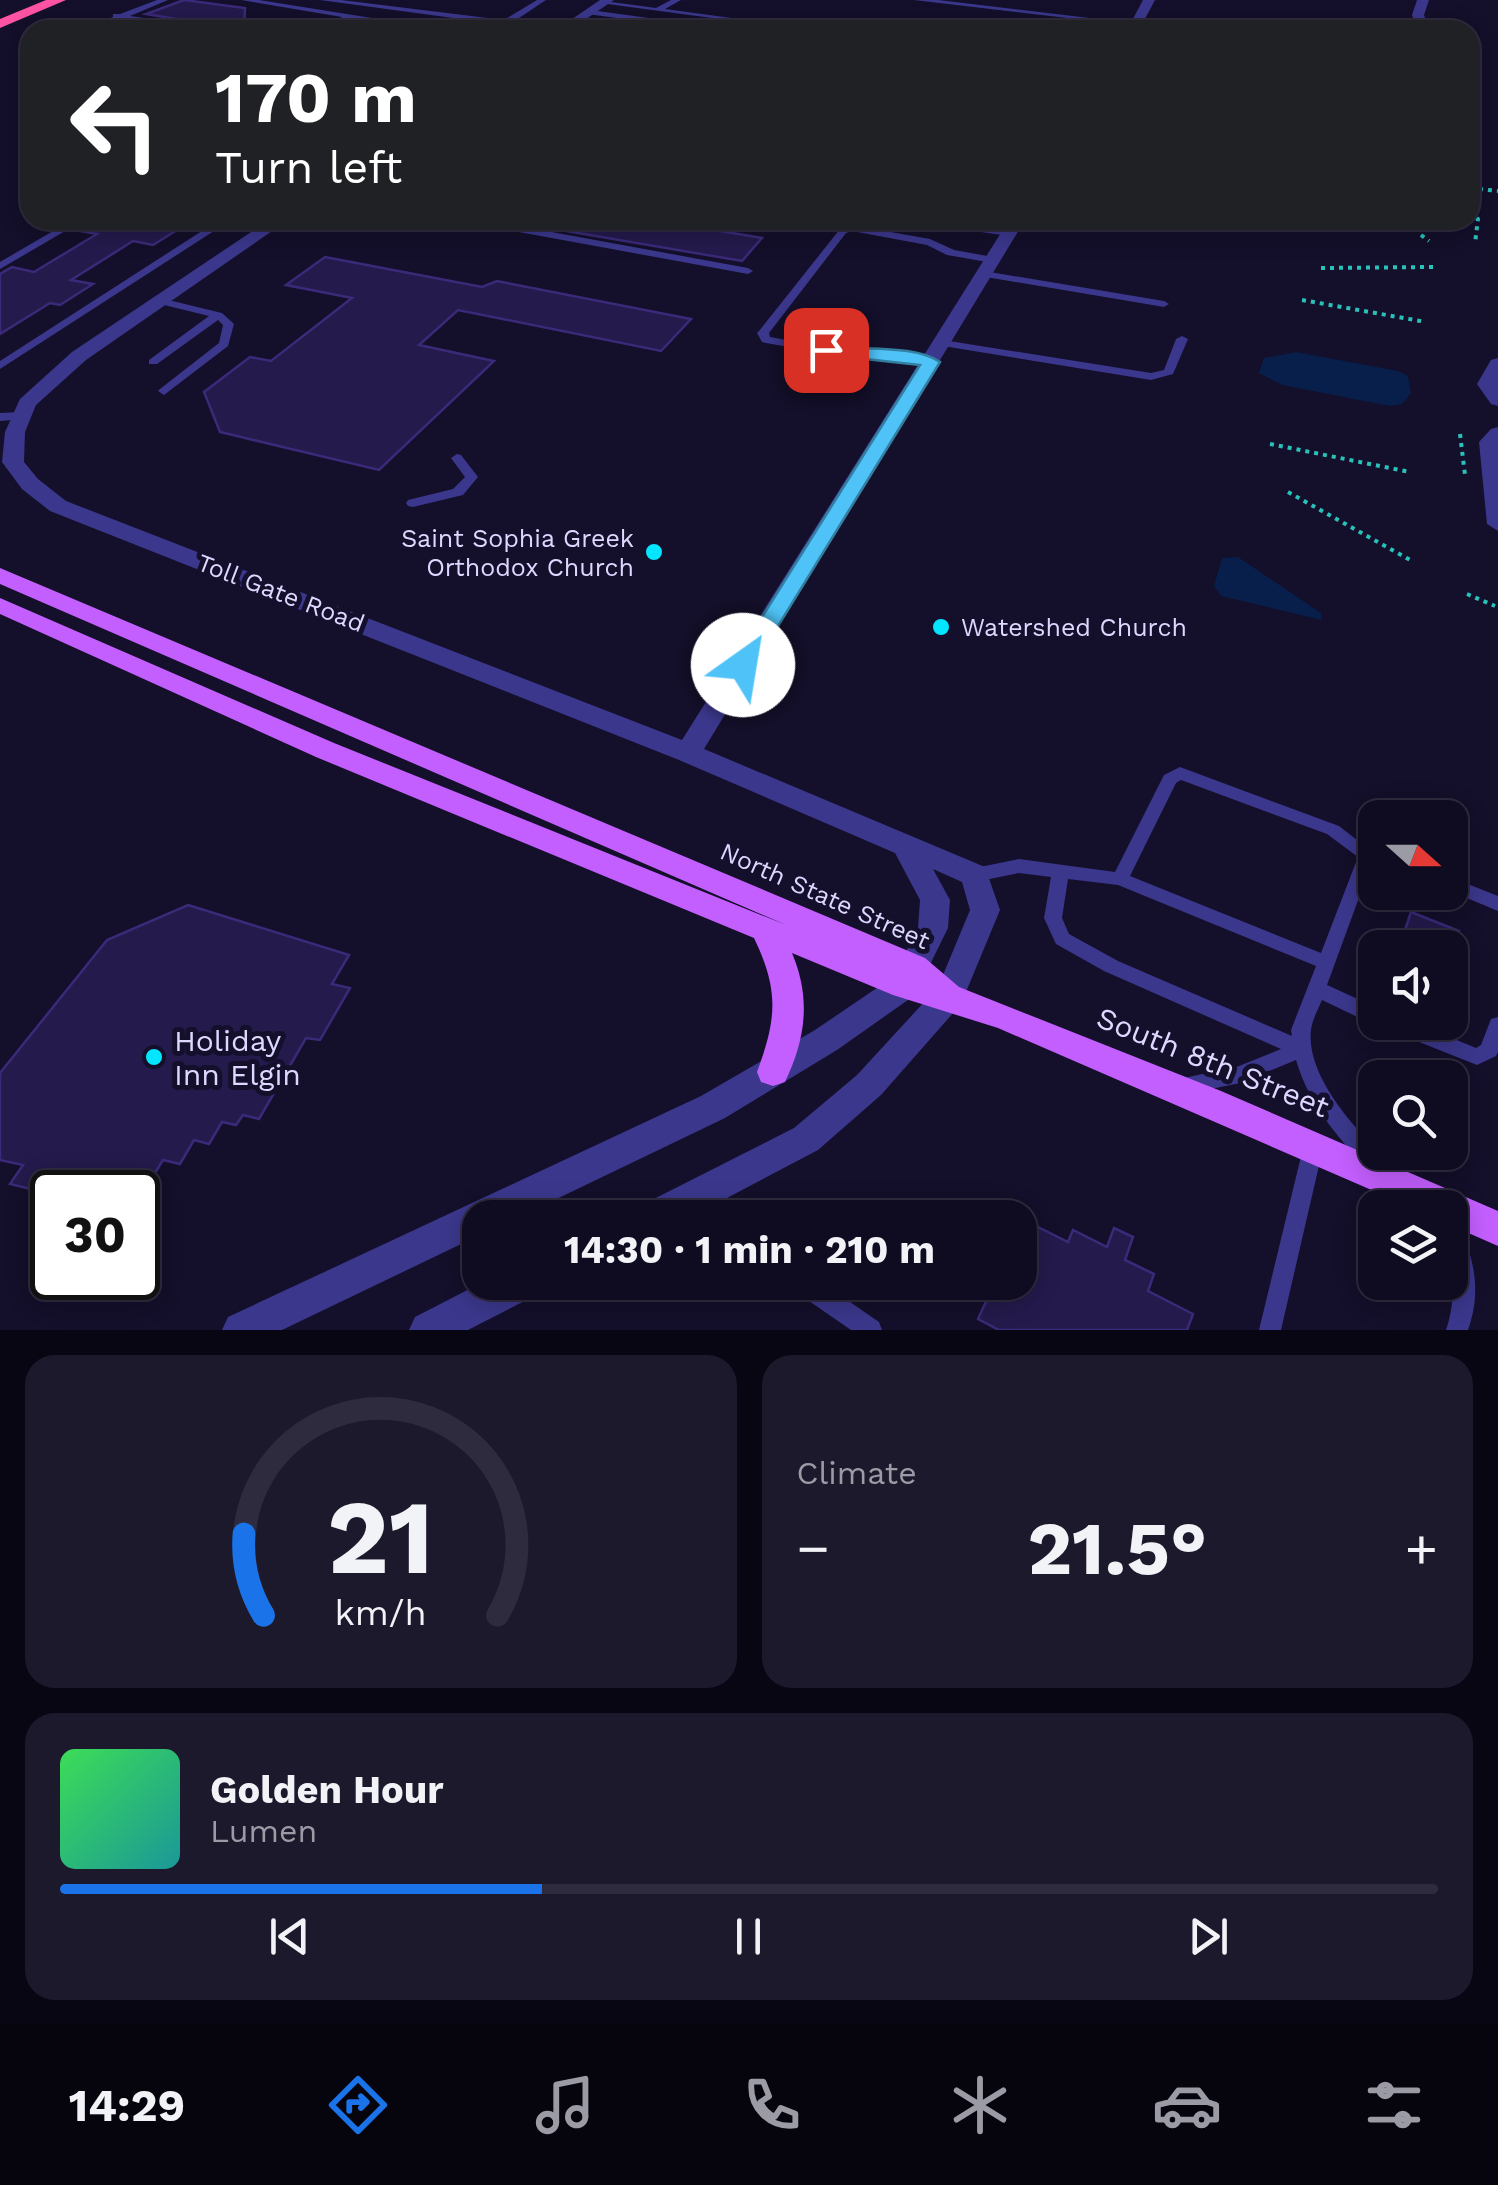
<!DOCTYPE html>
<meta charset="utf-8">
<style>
body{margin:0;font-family:"Work Sans",sans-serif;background:#1d192d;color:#f1f3f6;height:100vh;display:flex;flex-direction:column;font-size:38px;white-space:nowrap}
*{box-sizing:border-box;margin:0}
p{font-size:32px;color:#9b9ba5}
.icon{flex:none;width:55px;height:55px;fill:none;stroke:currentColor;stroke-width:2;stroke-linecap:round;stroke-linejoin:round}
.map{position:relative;height:1330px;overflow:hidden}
.drawer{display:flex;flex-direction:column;gap:25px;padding:25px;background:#080612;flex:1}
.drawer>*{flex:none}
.hud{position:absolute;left:20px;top:20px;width:1460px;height:210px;border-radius:30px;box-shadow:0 5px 25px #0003,0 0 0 2px #2f2b3e;background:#202124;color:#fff;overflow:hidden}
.needle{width:65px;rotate:111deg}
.fabs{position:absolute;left:1358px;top:800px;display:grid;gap:20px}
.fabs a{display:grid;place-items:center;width:110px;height:110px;border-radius:20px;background:#0f0b20;box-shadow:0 5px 25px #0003,0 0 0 2px #2f2b3e;font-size:50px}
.speed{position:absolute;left:30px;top:1170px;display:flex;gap:20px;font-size:50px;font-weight:700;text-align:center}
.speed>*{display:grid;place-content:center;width:130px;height:130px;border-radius:50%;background:#0f0b20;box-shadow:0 5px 25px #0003,0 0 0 2px #2f2b3e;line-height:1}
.speed .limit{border:5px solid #111;border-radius:15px;background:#fff;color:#111}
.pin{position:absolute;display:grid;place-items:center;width:85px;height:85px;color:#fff;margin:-42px;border-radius:20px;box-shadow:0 5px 15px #0006}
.me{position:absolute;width:110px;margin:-55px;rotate:32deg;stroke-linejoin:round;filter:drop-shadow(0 0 8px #0008)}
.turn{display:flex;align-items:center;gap:35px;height:210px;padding:0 30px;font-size:45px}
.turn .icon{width:130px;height:130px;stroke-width:2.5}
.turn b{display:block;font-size:70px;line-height:85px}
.big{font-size:75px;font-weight:700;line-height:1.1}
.drawer .tile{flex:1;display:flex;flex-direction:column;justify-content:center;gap:15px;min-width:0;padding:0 35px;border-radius:30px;background:#1d192d}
.drawer .dial{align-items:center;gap:0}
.dial svg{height:260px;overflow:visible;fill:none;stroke:#2f2b3e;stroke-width:7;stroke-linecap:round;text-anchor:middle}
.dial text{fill:#f1f3f6;stroke:none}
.song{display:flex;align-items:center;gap:30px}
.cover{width:120px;height:120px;border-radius:15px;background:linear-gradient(135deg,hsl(130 70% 55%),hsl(180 70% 35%))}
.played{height:10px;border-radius:5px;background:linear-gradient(90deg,#1a73e8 35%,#2f2b3e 35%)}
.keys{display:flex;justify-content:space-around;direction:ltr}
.heat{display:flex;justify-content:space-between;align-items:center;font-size:55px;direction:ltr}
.drawer .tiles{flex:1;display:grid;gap:25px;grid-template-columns:1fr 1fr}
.tile:last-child{grid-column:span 2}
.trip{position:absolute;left:462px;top:1200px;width:575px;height:100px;border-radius:30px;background:#0f0b20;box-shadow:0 5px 25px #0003,0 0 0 2px #2f2b3e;font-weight:700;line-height:100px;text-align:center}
.tabs{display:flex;height:160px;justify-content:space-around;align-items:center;background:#06040d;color:#9b9ba5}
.tabs .icon{width:70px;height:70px}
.tabs .selected{color:#1a73e8}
.tabs b{font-size:45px;color:#f1f3f6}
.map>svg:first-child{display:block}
.water{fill:#071f4a}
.building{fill:#241a4c;stroke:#3a2a79;stroke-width:2.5}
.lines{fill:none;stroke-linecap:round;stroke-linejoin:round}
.path-far1{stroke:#29c2ba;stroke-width:4;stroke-dasharray:4 5;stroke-linecap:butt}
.path{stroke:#29c2ba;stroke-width:6;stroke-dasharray:6 10;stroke-linecap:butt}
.service{fill:#3b378c;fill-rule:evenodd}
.minor{fill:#3b378c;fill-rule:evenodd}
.primary{fill:#c45fff;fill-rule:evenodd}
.motorway{fill:#ff53a4;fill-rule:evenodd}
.route{fill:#4fc3f7;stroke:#337fa1;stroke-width:2.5}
.poi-dot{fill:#04e5ff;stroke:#140f2a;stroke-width:4}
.labels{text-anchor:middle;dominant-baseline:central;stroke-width:10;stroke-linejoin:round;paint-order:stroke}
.poi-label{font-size:25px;fill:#dcd8ff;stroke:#140f2a;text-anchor:end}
.street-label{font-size:25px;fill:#dcd8ff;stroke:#140f2a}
.near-poi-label{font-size:30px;fill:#dcd8ff;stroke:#140f2a;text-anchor:start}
.near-street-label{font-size:30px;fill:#dcd8ff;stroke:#140f2a}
</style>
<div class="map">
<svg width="1498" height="1330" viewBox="0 0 1498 1330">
<rect width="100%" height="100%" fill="#140f2a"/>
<!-- water -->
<g class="water">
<path d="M 1296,352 L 1398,371 L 1408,376 L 1411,393 L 1402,404 L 1390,406 L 1282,385 L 1259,373 L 1264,358 Z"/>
<path d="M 1238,557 L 1321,613 L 1322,620 L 1221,596 L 1214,586 L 1222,558 Z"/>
</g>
<!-- building -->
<g class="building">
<path d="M 184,0 L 245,8 L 244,30 L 146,14 Z"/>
<path d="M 88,220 L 143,220 L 182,227 L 153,245 L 133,241 L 71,280 L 93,284 L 60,305 L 50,303 L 0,334 L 0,274 L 12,267 L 34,272 L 97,234 L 75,230 Z"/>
<path d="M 567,220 L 655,220 L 762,238 L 742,261 L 566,231 Z"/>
<path d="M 325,257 L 482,287 L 497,281 L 691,319 L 661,351 L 458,310 L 419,345 L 494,361 L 379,470 L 220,432 L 204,392 L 250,357 L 271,361 L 352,298 L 286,285 Z"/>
<path d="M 188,905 L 349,955 L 332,984 L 350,988 L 320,1040 L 306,1038 L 259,1119 L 243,1115 L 236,1125 L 222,1122 L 209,1144 L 194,1140 L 180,1164 L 163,1160 L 153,1176 L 137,1173 L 125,1192 L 42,1173 L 31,1189 L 10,1184 L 23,1165 L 0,1160 L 0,1073 L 107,940 Z"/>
<path d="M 1411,912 L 1459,931 L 1454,948 L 1399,948 Z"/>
<path d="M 1020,1218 L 1068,1242 L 1073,1230 L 1107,1247 L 1114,1228 L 1133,1237 L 1125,1260 L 1154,1274 L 1148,1291 L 1193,1314 L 1187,1330 L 999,1330 L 978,1319 L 995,1282 L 1020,1282 Z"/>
</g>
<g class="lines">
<!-- path-far1 -->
<g class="path-far1">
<path d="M 1470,177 L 1476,179 L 1476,189"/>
<path d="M 1470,188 L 1498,191"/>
<path d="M 1470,212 L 1478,219 L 1475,243"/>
<path d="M 1421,235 L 1429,241"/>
<path d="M 1321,268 L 1433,267"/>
<path d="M 1302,300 L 1426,322"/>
<path d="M 1460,434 L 1465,475"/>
<path d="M 1270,444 L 1410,472"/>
<path d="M 1288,492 L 1412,561"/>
<path d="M 1467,594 L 1495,606"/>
</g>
<!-- path -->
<path class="path" d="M 1267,1084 L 1298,1097"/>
<!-- service -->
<g class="service">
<path d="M 157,0 L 168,0 L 130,16 L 229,30 L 207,30 L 121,19 L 93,30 L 82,30 L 113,17 L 113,14 L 120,14 Z"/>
<path d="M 241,0 L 259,0 L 447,30 C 416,30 387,21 356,19 C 342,18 332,30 317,30 L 342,17 Z"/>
<path d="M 320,0 L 341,0 L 504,20 L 537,0 L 546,0 L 513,22 L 566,30 L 505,25 Z"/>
<path d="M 671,0 L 681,0 L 665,9 L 761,22 L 757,24 L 600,3 L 604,1 L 656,8 Z"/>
<path d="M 914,0 L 938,0 L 1140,24 L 1136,26 Z"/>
<path d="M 590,10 L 722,28 L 726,30 L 706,30 L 587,14 Z"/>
<path d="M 72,220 L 84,220 L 0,269 L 0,262 Z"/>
<path d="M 219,220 L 231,220 L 0,369 L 0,361 Z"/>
<path d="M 465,220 L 486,220 L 748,268 L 753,271 L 748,274 L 470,223 Z"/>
<path d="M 914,220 L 939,220 L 1009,230 L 1014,233 L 1009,236 L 919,223 Z"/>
<path d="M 851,225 L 930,239 L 954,250 L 993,257 L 998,260 L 993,263 L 947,255 L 927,245 L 852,231 L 846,233 L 769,333 L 770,337 L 857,353 L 876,350 L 931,359 L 937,362 L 935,364 L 876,356 L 857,359 L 766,343 L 762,342 L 757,333 L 759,331 L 840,229 Z"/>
<path d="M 984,271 L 1164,301 L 1169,304 L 1164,307 L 980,276 L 979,274 Z"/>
<path d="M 160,298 L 222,313 L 234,324 L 228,346 L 164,395 L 158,391 L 160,389 L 219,343 L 223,325 L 218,320 L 157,364 L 149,364 L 149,360 L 209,316 L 156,303 L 155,301 Z"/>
<path d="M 1182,336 L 1188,339 L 1173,374 L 1151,380 L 943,346 L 937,343 L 943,340 L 1151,373 L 1164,370 L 1176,339 Z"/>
<path d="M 21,412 L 25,413 L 25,419 L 0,421 L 0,413 Z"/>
<path d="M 457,454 L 461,455 L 478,477 L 463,495 L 413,507 L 408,506 L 406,503 L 408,500 L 453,489 L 465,477 L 451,458 Z"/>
<path d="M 1180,767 L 1339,826 L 1375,854 L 1327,985 L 1375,1007 L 1375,1022 L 1379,1022 L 1368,1022 L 1322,1000 C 1318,1009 1312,1021 1311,1030 C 1306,1072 1348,1121 1375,1148 L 1375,1152 L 1379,1152 L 1390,1167 L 1387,1174 L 1380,1177 L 1373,1174 C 1340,1141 1309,1105 1296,1060 L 1240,1083 L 1182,1095 L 1175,1092 L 1172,1086 L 1175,1080 L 1239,1066 L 1281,1049 L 1104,971 L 1056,944 L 1044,918 L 1051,877 L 1019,873 L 975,882 L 969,880 L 966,875 L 969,870 L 975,868 L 1019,859 L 1115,872 L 1164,775 ZM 1181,780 L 1327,834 L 1358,857 L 1321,953 L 1130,876 L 1176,783 ZM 1068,879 L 1118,885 L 1316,966 L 1291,1030 L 1292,1036 L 1118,961 L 1069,934 L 1062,918 Z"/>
<path d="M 1450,877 L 1498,896 L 1498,911 L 1450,891 Z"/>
<path d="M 1498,1017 L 1498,1052 L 1496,1056 L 1477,1065 L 1384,1028 L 1382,1022 L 1413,1022 L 1476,1048 L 1481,1045 L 1491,1019 Z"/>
<path d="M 1314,1135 L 1321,1137 L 1324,1144 L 1281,1330 L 1259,1330 L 1304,1144 L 1307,1137 Z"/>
<path d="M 1450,1219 L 1458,1222 C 1474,1258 1482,1291 1468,1330 L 1446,1330 C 1459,1293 1450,1257 1450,1219 Z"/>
<path d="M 790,1282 L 821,1282 L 879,1322 L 882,1330 L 851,1330 L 793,1290 Z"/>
</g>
<!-- minor -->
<g class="minor">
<path d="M 600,0 L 614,0 L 570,30 L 556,30 Z"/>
<path d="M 1143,0 L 1155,0 L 1139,30 L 1127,30 Z"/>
<path d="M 1417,0 L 1429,0 L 1424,15 L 1430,30 L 1418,30 L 1412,15 Z"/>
<path d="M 269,220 L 288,220 L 86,360 L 36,405 L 25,432 L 24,462 L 38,479 L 66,501 L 682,740 L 1009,220 L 1025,220 L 704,749 L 985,867 L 1000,910 L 961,1004 L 881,1095 L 818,1150 L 689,1218 L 635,1218 L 640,1206 L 794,1128 L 857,1075 L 938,987 L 970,910 L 962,882 L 933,869 L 950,900 L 948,928 L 915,995 L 837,1050 L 725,1118 L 517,1218 L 480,1218 L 480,1235 L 282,1330 L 222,1330 L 228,1317 L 701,1096 L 815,1030 L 893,977 L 918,928 L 920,900 L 895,853 L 679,760 L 50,511 L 22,489 L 2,462 L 5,432 L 20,399 L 72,352 Z"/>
<path d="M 1498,358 L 1498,406 L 1491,404 L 1477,384 L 1491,360 Z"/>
<path d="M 1498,427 L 1498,531 L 1487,524 L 1479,442 L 1491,429 Z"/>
<path d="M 483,1282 L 541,1282 L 536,1295 L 468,1330 L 409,1330 L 415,1317 Z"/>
</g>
<!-- primary -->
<path class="primary" d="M 0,568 L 925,958 L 959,987 L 1221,1091 L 1498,1211 L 1498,1246 L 1450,1225 L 1450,1208 L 1413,1208 L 998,1028 L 893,995 L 792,953 C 811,998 806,1038 785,1082 L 773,1086 L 761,1082 L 757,1072 C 777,1018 779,990 754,938 L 316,757 L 0,614 L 0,598 L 334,743 L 786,925 L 0,584 Z"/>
<!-- motorway -->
<path class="motorway" d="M 46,0 L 66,0 L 0,28 L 0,19 Z"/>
</g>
<!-- route -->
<path class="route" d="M 826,345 C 858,351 915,344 940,362 L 751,670 L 743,672 L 732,665 L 920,365 L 820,354 L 818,350 Z"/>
<!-- markers -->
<g class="poi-dot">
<circle cx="654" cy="552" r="10"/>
<circle cx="941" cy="627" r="10"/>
<circle cx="154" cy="1057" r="10"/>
</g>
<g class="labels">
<!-- poi labels -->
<g class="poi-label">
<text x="634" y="538">Saint Sophia Greek<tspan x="634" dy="29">Orthodox Church</tspan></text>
<text x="961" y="627" text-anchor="start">Watershed Church</text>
</g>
<!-- street labels -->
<g class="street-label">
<text transform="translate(281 593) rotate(21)">Toll Gate Road</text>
<text transform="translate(825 896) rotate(24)">North State Street</text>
</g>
<!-- near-poi labels -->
<g class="near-poi-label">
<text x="174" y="1040">Holiday<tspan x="174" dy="34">Inn Elgin</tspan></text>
</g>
<!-- near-street labels -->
<g class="near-street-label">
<text transform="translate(1213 1062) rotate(22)">South 8th Street</text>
</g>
</g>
</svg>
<div class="fabs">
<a><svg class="needle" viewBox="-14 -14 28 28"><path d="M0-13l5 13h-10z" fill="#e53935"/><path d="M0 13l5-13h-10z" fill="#9b9ba5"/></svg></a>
<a><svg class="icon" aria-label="sound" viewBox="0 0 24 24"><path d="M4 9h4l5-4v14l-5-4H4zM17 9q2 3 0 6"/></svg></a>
<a><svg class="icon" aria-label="search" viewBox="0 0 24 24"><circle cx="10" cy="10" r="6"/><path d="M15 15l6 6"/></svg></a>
<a><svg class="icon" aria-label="layers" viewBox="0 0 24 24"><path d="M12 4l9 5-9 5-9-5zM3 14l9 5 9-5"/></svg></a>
</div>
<div class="speed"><div class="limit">30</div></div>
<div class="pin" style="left:826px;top:350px;background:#d93025"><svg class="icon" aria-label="arrive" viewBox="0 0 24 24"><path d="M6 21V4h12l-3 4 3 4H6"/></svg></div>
<svg class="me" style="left:743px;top:665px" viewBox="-20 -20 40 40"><circle r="19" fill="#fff"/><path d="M0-13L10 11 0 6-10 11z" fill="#4fc3f7"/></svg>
<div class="trip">14:30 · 1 min · 210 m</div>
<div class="hud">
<div class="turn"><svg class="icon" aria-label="left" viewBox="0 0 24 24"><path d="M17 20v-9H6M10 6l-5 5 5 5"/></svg><div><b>170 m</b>Turn left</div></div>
</div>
</div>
<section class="drawer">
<div class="tiles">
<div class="tile dial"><svg viewBox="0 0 100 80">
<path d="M14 69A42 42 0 1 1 86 69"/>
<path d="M14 69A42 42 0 0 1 8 44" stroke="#1a73e8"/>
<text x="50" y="56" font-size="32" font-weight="700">21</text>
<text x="50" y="72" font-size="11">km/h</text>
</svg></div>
<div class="tile"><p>Climate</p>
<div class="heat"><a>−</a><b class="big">21.5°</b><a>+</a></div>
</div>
<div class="tile">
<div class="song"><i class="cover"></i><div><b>Golden Hour</b><p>Lumen</p></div></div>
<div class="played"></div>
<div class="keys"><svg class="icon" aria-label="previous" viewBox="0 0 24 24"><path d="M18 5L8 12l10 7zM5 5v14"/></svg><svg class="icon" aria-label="pause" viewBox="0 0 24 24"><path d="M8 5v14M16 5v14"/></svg><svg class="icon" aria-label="next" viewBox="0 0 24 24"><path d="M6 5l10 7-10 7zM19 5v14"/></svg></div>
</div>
</div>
</section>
<nav class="tabs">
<b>14:29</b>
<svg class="icon selected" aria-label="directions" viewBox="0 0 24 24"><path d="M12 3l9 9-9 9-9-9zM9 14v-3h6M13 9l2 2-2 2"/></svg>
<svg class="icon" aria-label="music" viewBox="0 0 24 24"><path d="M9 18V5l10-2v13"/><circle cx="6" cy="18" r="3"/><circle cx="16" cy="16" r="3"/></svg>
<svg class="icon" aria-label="phone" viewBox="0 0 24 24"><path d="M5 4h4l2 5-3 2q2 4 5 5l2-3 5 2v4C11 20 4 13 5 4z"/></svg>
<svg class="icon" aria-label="climate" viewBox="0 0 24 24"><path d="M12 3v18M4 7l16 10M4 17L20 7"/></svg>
<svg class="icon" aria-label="car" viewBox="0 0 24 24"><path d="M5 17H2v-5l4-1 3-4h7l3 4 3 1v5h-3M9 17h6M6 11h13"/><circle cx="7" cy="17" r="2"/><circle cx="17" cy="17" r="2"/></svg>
<svg class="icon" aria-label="filters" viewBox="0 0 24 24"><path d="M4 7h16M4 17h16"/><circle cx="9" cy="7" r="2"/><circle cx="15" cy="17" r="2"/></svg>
</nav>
